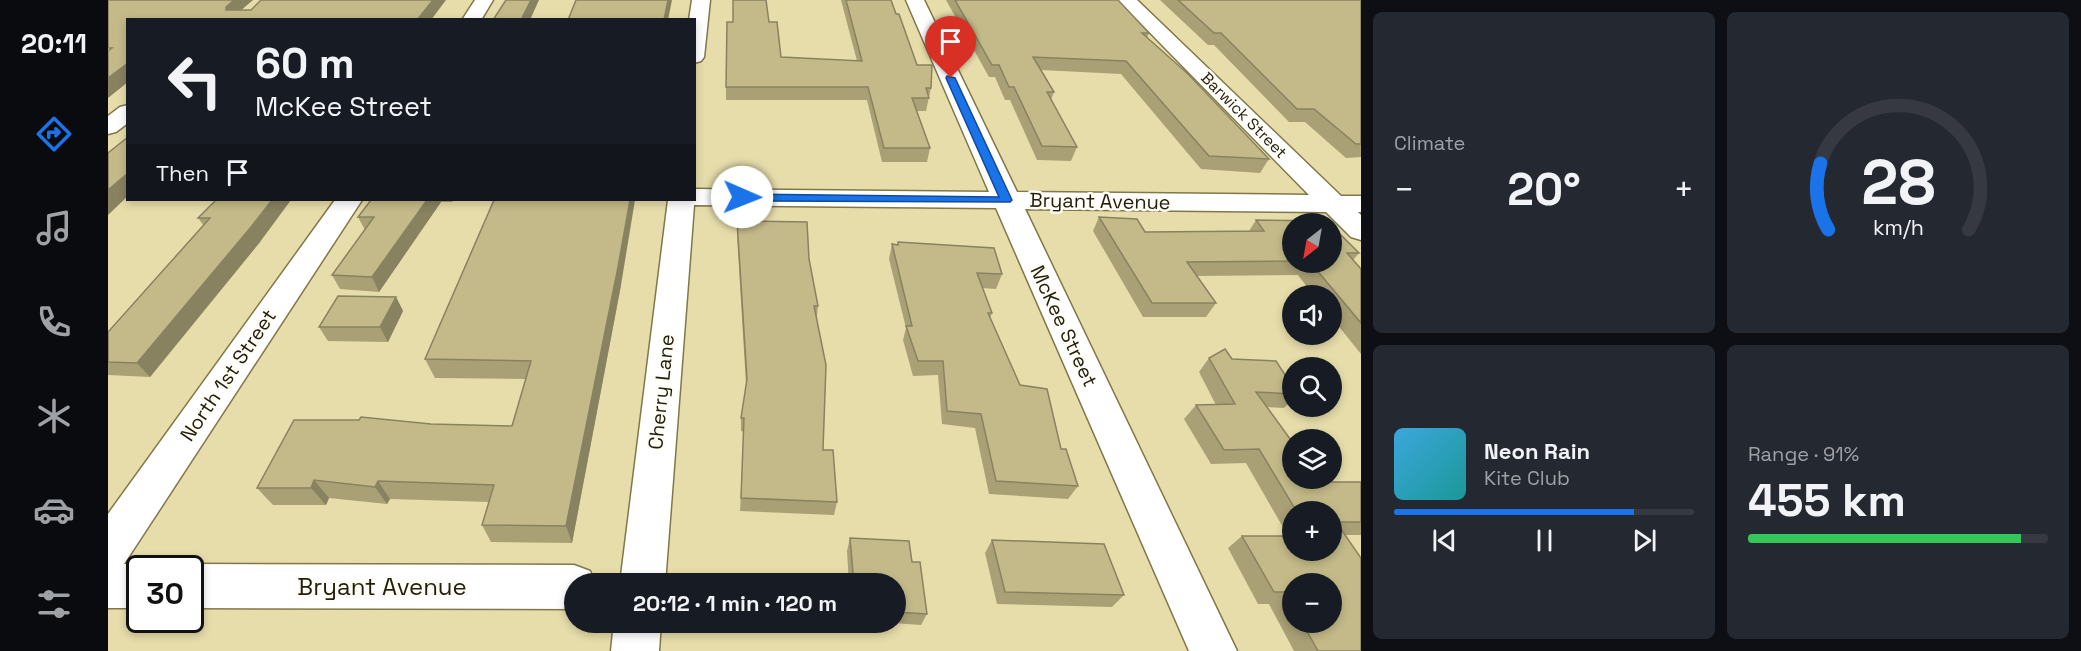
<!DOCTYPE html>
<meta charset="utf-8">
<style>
body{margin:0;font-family:"Space Grotesk",sans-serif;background:#242831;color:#f1f3f6;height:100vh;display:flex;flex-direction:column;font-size:22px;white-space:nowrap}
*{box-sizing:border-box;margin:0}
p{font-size:20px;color:#9ea1a6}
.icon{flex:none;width:33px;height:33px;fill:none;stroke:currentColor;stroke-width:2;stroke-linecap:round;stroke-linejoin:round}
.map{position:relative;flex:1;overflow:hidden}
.drawer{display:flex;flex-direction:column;gap:12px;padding:12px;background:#0d0f14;width:720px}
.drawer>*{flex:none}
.banner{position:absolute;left:18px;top:18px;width:570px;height:183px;border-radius:0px;box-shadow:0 3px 9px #0003;background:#171b24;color:#f1f3f6;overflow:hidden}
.needle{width:39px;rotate:211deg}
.buttons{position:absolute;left:1174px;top:213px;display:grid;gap:12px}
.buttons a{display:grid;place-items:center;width:60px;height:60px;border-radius:50%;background:#171b24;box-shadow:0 3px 9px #0003;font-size:30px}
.speed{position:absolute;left:18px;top:555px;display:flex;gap:12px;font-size:30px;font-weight:700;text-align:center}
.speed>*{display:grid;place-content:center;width:78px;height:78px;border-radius:50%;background:#171b24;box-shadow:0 3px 9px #0003;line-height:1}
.speed .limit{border:3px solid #111;border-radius:9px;background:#fff;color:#111}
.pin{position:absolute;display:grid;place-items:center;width:51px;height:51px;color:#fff;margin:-62px -26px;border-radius:50% 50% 50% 0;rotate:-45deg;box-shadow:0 0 6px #0007}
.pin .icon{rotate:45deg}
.me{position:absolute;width:66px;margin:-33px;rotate:91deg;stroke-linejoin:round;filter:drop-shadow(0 0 4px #0008)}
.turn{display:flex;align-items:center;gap:21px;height:126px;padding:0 30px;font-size:27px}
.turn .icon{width:78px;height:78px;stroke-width:2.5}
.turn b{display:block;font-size:42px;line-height:51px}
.then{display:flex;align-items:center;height:57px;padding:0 30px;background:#0003;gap:12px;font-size:22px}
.big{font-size:45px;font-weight:700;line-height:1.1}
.drawer .card{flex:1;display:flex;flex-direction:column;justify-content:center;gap:9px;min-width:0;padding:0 21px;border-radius:9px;background:#242831}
.drawer .dial{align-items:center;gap:0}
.dial svg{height:156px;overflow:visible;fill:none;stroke:#363941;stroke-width:7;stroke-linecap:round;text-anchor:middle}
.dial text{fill:#f1f3f6;stroke:none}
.song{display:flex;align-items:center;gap:18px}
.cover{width:72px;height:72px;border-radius:9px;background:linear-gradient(135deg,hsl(200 70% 55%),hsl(180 70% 35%))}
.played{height:6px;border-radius:3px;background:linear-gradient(90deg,#1a73e8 80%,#363941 80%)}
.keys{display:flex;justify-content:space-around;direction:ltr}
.heat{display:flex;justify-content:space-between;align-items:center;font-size:33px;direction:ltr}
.charge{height:9px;border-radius:4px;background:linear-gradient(90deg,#34c759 91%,#363941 0)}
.drawer .tiles{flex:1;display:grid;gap:12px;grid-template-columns:repeat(2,1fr)}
.trip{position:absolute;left:456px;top:573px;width:342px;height:60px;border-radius:30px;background:#171b24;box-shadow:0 3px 9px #0003;font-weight:700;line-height:60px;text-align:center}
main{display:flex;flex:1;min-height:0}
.tabs{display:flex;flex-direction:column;width:108px;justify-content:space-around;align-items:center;background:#090b0e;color:#9ea1a6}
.tabs .icon{width:42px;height:42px}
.tabs .current{color:#1a73e8}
.tabs b{font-size:27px;color:#f1f3f6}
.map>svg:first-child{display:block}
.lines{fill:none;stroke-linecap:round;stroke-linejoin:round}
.minor-casing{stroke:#817748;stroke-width:3}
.minor{fill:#fff;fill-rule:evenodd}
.wall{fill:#a9a076;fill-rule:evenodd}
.shaded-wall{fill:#898260}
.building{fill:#c4ba89;stroke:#898260;stroke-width:1.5}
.route{fill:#1a73e8;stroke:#114b97;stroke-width:1.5}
.labels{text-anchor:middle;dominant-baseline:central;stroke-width:5;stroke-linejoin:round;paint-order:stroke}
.far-street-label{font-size:16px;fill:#221e0b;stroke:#fefdf8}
.street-label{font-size:20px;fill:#221e0b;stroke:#fefdf8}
.near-street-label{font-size:24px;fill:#221e0b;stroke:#fefdf8}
</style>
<main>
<nav class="tabs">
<b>20:11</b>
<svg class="icon current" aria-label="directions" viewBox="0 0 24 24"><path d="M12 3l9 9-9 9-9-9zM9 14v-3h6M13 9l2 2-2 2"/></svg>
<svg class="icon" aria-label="music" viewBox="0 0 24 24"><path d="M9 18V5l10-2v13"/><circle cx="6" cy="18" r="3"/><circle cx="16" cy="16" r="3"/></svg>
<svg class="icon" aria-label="phone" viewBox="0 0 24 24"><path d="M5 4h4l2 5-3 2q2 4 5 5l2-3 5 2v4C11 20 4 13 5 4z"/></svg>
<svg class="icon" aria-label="climate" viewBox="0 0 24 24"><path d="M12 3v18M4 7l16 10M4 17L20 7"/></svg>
<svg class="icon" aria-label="car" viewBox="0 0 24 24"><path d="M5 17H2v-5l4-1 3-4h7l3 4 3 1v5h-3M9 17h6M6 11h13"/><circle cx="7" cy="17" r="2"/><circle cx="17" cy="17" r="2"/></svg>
<svg class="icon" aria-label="filters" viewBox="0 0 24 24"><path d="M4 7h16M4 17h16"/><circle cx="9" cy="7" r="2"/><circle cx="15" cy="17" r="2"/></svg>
</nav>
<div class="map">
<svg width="1253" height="651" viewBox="0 0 1253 651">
<rect width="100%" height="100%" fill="#e7ddab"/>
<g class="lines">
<!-- minor casing -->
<g class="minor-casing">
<g id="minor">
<path d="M 367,0 L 385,0 L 373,20 L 354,20 Z"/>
<path d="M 584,0 L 602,0 L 596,57 L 593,61 L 586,63 L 586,20 L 581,20 Z"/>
<path d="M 798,0 L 816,0 L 909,192 L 1201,195 L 1010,0 L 1029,0 L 1233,196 L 1253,196 L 1253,212 L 1250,212 L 1253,215 L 1253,240 L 1243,237 L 1218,212 L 917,209 L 1129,651 L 1081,651 L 888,208 L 586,205 L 557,584 L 512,584 L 560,200 L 586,200 L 586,189 L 881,192 Z"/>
<path d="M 20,105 L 20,123 L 8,132 L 0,134 L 0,116 L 12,107 Z"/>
<path d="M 227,200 L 254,200 L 16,564 L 32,564 L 44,568 L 32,568 L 32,608 L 0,608 L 0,514 Z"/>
<path d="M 82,564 L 466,565 L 482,571 L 487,584 L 466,584 L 466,609 L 82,608 L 82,568 L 70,568 Z"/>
<path d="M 506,622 L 553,622 L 551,651 L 503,651 Z"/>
</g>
</g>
<!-- minor -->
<use href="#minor" class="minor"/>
</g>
<!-- wall -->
<g class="wall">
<path d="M 733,0 L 783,0 L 809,65 L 823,88 L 818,111 L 809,111 L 822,148 L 819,162 L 774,162 L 759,100 L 618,100 L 618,87 L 625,22 L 661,22 L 673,57 L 749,61 Z"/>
<path d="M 838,0 L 1010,0 L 1041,33 L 1039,38 L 1161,159 L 1152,173 L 1093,169 L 1013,74 L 933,70 L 946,92 L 943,100 L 969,147 L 963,161 L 929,160 L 902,100 L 897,100 L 887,77 L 881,77 Z"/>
<path d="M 1052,0 L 1253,0 L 1253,157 L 1238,158 L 1197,122 L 1181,122 L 1106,45 L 1100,45 Z"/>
<path d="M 108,200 L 152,242 L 42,377 L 0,375 L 0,332 L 96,226 L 90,218 Z"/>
<path d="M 263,200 L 346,200 L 344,202 L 333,202 L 271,292 L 232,289 L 224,275 L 257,230 L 250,217 Z"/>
<path d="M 991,217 L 1037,232 L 1141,231 L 1148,220 L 1185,224 L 1185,262 L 1224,262 L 1224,226 L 1251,253 L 1245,260 L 1253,269 L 1253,354 L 1224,318 L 1224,296 L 1206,296 L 1190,275 L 1089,276 L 1108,303 L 1098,317 L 1035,317 L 985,231 Z"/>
<path d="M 629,221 L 701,259 L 710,306 L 709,316 L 715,450 L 729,502 L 726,515 L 632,511 L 636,432 L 633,431 L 633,418 L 638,385 L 629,235 Z"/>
<path d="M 790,242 L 894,274 L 888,289 L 874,288 L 884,313 L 882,318 L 912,385 L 953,449 L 970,486 L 960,499 L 881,494 L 867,428 L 834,424 L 830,375 L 805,376 L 795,340 L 798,328 L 781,259 L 784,244 L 789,245 Z"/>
<path d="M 513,285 L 464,543 L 383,542 L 374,525 L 381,502 L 282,499 L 279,504 L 221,498 L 218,505 L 165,505 L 149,488 L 323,424 L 404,426 L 418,379 L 327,378 L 317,359 Z"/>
<path d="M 288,297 L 295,311 L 280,342 L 220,341 L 211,327 Z"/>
<path d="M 1101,358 L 1124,359 L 1185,387 L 1185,399 L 1176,408 L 1159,407 L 1213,482 L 1253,482 L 1253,535 L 1237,535 L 1253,651 L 1186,651 L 1161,604 L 1150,604 L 1120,548 L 1134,536 L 1180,536 L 1138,463 L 1103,464 L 1076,419 L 1088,405 L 1108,405 L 1091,372 ZM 1185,512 L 1224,512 L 1224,550 L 1185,550 ZM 1185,584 L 1224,622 L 1185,622 Z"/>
<path d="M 742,538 L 804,562 L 819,614 L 813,625 L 770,622 L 788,622 L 788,584 L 741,584 L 739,551 Z"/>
<path d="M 884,540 L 1016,595 L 1004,607 L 889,604 L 877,553 Z"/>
</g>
<!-- shaded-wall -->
<g class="shaded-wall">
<path d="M 126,0 L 145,0 L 124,18 L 118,10 L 118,7 Z"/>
<path d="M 325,0 L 338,0 L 323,20 L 309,20 Z"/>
<path d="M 423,0 L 431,0 L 422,20 L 413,20 Z"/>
<path d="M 560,0 L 564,0 L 560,20 L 556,20 Z"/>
<path d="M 20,63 L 20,82 L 0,98 L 0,78 Z"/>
<path d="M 20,173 L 20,196 L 0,215 L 0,190 Z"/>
<path d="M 164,200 L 183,200 L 152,242 L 42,377 L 29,363 Z"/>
<path d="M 319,200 L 332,200 L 333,202 L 271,292 L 264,277 Z"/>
<path d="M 522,200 L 527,200 L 513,285 L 464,543 L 458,526 Z"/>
<path d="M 288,297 L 295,311 L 280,342 L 272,327 Z"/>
<path d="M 206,480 L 221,498 L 218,505 L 203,488 Z"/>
<path d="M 270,481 L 282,499 L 279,504 L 267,487 Z"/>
</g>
<!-- building -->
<g class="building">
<path d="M 0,0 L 126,0 L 118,7 L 118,10 L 143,10 L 153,0 L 325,0 L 309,20 L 20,20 L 20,63 L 0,78 L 0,51 L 4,48 L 0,48 Z"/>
<path d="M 398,0 L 423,0 L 413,20 L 385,20 Z"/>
<path d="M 468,0 L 560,0 L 556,20 L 460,20 Z"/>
<path d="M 625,0 L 658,0 L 661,22 L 669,22 L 673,57 L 754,61 L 738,0 L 783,0 L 788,14 L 791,14 L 809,65 L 824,65 L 823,88 L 818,88 L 821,98 L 804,98 L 822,148 L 776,148 L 760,87 L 618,87 L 619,22 L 625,22 Z"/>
<path d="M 847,0 L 1010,0 L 1041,33 L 1034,33 L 1080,74 L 1161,159 L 1101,156 L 1018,61 L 925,57 L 946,92 L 939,92 L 969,147 L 934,146 L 906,87 L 901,87 L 891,65 L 884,65 Z"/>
<path d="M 1070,0 L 1253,0 L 1253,144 L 1248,144 L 1206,109 L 1189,109 L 1113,33 L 1106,33 Z"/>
<path d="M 20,137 L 20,173 L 0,190 L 0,153 Z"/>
<path d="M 108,200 L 164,200 L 143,227 L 29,363 L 0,362 L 0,332 L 102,218 L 90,218 Z"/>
<path d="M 263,200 L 319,200 L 264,277 L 224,275 L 266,217 L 250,217 Z"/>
<path d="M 386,200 L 522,200 L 510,267 L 458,526 L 374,525 L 386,485 L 270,481 L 267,487 L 206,480 L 203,488 L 149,488 L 186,420 L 251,420 L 253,417 L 323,424 L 404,426 L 423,361 L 317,359 Z"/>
<path d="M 991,217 L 1029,219 L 1037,232 L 1156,231 L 1148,220 L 1220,221 L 1222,224 L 1185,224 L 1185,261 L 1079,262 L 1108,303 L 1044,303 Z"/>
<path d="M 629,221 L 699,222 L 701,259 L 710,306 L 706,306 L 718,365 L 715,450 L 725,450 L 729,502 L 633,498 L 636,418 L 633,418 L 639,379 Z"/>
<path d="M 1224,226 L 1251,253 L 1239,253 L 1253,269 L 1253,323 L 1202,262 L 1224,262 Z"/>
<path d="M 790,242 L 886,248 L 894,274 L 869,273 L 884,313 L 880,313 L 912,385 L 939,389 L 953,449 L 958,449 L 970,486 L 888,481 L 873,414 L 839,411 L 835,361 L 810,361 L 798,326 L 804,326 L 784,244 L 790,245 Z"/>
<path d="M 230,296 L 288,297 L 272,327 L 211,327 Z"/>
<path d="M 1117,349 L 1124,359 L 1168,361 L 1185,387 L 1185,394 L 1148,392 L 1185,443 L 1185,478 L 1211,478 L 1213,482 L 1253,482 L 1253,522 L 1228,522 L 1253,558 L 1253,651 L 1210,651 L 1194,622 L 1224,622 L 1224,584 L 1185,584 L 1185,606 L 1177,592 L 1166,592 L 1134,536 L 1185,536 L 1185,550 L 1224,550 L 1224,512 L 1189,512 L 1151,449 L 1116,450 L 1088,405 L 1127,404 L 1101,358 Z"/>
<path d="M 742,538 L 801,541 L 804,562 L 812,562 L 819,614 L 788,612 L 788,584 L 746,584 Z"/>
<path d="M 884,540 L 996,544 L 1016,595 L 897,592 Z"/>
</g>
<!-- route -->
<path class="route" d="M 839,76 L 847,78 L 904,200 L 902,202 L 634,201 L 629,197 L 634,194 L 891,197 L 838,78 Z"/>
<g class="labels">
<!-- far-street labels -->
<g class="far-street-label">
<text transform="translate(1136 115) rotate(45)">Barwick Street</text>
</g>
<!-- street labels -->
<g class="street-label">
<text transform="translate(992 201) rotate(1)">Bryant Avenue</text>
<text transform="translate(956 326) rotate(65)">McKee Street</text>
<text transform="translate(120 375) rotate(-56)">North 1st Street</text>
<text transform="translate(553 392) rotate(-84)">Cherry Lane</text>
</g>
<!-- near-street labels -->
<g class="near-street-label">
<text x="274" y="586">Bryant Avenue</text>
</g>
</g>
</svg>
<div class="buttons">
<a><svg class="needle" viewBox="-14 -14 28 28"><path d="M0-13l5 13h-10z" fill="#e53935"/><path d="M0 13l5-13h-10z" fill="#9ea1a6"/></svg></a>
<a><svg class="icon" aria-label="sound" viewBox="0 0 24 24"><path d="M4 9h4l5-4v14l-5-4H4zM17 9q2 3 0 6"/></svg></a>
<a><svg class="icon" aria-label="search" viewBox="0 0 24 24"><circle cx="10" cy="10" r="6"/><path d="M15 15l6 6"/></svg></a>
<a><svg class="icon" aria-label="layers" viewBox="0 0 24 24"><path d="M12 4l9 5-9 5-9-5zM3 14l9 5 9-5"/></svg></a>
<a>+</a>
<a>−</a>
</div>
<div class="speed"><div class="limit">30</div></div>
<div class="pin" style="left:843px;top:78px;background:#d93025"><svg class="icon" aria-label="arrive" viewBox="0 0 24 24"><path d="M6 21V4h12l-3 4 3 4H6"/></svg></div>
<svg class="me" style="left:634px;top:197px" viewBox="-20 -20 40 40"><circle r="19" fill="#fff"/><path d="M0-13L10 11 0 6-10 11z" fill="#1a73e8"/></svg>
<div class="trip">20:12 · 1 min · 120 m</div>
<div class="banner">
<div class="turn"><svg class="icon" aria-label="left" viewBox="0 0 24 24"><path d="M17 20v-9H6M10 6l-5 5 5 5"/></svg><div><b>60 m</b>McKee Street</div></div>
<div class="then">Then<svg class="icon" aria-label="arrive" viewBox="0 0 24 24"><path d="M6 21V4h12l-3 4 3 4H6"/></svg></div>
</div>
</div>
<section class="drawer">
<div class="tiles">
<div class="card"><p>Climate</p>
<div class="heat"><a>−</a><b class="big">20°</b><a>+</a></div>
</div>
<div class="card dial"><svg viewBox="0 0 100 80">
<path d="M14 69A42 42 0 1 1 86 69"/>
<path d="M14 69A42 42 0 0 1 10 35" stroke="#1a73e8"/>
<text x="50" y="56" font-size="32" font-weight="700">28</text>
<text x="50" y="72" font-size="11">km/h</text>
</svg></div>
<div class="card">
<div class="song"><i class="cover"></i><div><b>Neon Rain</b><p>Kite Club</p></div></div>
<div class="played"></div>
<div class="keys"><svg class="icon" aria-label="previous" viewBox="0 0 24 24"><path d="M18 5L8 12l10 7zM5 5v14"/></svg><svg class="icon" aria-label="pause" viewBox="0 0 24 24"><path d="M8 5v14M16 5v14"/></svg><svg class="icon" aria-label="next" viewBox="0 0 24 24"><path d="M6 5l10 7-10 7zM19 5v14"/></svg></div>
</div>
<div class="card"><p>Range · 91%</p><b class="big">455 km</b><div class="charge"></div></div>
</div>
</section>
</main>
